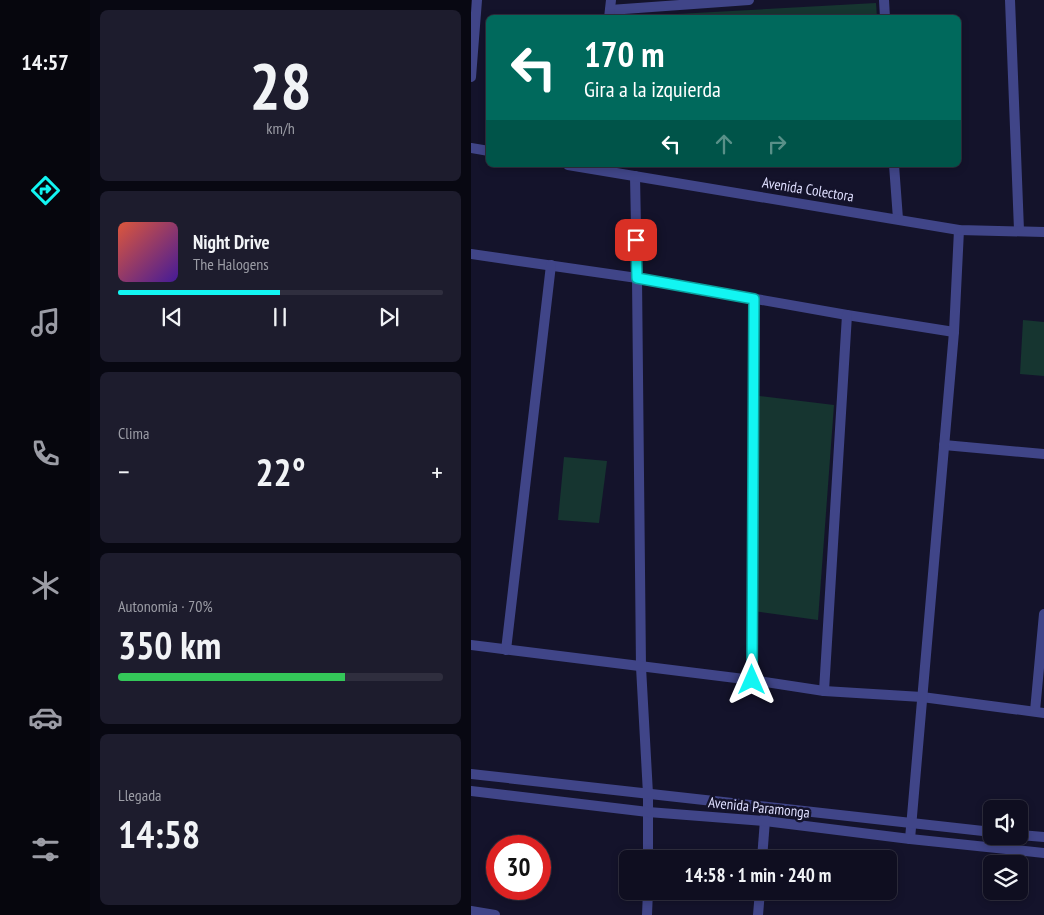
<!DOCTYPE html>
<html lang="es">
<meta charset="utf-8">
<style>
body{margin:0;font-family:"PT Sans Narrow",sans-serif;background:#1d1c2d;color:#f1f3f6;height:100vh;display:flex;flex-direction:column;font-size:19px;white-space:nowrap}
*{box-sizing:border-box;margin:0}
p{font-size:16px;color:#9b9ca5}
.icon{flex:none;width:28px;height:28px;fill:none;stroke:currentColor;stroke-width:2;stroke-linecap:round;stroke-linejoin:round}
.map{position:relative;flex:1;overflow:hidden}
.panel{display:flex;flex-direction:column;gap:10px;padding:10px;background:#080812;width:381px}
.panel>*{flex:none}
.banner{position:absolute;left:15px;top:15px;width:475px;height:152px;border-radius:8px;box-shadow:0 2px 8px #0003,0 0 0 1px #2f2e3e;background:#00695c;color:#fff;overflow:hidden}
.fabs{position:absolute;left:512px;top:800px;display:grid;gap:10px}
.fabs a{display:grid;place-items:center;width:45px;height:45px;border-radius:8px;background:#0f0e20;box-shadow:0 2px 8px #0003,0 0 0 1px #2f2e3e;font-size:25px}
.speed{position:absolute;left:15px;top:835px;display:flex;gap:10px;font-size:25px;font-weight:700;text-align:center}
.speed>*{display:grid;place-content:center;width:65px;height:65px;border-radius:50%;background:#0f0e20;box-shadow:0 2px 8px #0003,0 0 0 1px #2f2e3e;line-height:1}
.speed .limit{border:8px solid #d22;background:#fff;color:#111}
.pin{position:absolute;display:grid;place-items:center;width:42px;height:42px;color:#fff;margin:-21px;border-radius:10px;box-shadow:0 2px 8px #0006}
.me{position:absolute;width:55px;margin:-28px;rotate:0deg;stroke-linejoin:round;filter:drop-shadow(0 0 4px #0008)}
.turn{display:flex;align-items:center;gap:18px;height:105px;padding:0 15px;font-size:22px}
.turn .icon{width:65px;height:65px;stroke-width:2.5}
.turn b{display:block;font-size:35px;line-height:42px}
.lanes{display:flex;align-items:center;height:48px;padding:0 15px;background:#0003;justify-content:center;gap:25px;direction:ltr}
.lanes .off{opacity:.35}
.big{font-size:38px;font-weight:700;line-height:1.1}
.panel .card{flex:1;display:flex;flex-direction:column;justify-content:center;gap:8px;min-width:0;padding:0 18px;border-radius:8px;background:#1d1c2d}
.panel .dial{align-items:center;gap:0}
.dial b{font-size:65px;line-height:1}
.song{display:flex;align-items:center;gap:15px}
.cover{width:60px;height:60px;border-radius:8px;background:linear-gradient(135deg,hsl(10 70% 55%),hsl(260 70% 35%))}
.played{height:5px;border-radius:2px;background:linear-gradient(90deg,#12f5f2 50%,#2f2e3e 50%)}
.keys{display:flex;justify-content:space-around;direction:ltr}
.heat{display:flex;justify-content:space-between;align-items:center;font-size:28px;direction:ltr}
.charge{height:8px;border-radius:4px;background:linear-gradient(90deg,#34c759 70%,#2f2e3e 0)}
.trip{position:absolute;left:148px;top:850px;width:278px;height:50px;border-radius:8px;background:#0f0e20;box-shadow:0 2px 8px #0003,0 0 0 1px #2f2e3e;font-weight:700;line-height:50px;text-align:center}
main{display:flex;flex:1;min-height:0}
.menu{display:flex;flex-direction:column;width:90px;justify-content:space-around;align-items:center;background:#06060d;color:#9b9ca5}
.menu .icon{width:35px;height:35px}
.menu .on{color:#12f5f2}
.menu b{font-size:22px;color:#f1f3f6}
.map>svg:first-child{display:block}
.green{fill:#163530}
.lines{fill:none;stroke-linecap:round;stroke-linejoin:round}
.minor{stroke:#404588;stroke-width:10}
.tertiary{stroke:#404588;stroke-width:10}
.route-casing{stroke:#0c9f9d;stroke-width:12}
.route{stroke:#12f5f2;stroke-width:9}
.labels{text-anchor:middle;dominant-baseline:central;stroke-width:5;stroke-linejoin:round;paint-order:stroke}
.street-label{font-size:15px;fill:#dedefe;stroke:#14132b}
</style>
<main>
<nav class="menu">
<b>14:57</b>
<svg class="icon on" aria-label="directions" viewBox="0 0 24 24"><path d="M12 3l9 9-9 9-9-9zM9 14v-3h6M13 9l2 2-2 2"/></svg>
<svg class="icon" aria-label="music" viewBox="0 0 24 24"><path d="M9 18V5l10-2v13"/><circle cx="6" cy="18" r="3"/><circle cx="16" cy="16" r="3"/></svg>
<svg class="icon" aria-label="phone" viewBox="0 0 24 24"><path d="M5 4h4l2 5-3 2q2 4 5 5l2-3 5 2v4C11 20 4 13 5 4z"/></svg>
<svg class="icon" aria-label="climate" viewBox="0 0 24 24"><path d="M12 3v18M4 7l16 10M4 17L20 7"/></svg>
<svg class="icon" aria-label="car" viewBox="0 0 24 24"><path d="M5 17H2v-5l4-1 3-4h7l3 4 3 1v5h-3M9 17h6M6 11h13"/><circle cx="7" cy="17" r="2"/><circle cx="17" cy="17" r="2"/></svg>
<svg class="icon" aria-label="filters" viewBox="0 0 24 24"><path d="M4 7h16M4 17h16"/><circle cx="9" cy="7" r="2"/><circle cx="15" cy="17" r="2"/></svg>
</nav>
<section class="panel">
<div class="card dial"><b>28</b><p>km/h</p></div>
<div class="card">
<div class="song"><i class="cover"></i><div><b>Night Drive</b><p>The Halogens</p></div></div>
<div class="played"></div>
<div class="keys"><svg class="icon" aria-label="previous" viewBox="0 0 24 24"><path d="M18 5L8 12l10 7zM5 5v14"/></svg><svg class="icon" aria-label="pause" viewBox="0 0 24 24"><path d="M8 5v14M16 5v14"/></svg><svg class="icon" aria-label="next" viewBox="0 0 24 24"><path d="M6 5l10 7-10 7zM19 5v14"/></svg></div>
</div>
<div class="card"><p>Clima</p>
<div class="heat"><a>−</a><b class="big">22°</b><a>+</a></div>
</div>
<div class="card"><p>Autonomía · 70%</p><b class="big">350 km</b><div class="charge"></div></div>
<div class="card"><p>Llegada</p><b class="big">14:58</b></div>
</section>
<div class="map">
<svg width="573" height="915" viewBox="0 0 573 915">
<rect width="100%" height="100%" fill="#14132b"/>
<!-- green -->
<g class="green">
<path d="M 405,3 L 406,17 L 151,17 Z"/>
<path d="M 552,320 L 573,322 L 573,376 L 549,374 Z"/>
<path d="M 288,396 L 363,405 L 347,620 L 282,611 Z"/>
<path d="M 93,457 L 136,461 L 128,523 L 87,520 Z"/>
</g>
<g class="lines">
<!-- minor -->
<g class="minor">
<path d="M 413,0 L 414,18"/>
<path d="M 539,0 L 548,230"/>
<path d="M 139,10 L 278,0"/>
<path d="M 138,18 L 140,0"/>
<path d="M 423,165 L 427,219"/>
<path d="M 164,176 L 166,278 L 170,667 L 177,794 L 177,859"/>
<path d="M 0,254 L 166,278 L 376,315 L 483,332"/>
<path d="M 473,445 L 573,454"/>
<path d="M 0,645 L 281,680 L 353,691 L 451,697 L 573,713"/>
<path d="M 35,650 L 80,265"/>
<path d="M 281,680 L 283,299"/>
<path d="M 353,691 L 376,315"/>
<path d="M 564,711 L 573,614"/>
<path d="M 439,839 L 483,332 L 488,230"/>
<path d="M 291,859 L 295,807"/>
<path d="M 0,911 L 24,915"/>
<path d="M 176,915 L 177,891"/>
<path d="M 287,915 L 289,891"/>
</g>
<!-- tertiary -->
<g class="tertiary">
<path d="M 0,77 L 6,0"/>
<path d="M 0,148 L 18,151"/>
<path d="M 97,165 L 488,230 L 573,232"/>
<path d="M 0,774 L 521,832"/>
<path d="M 0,791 L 177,812 L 294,821 L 439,839 L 573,853"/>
<path d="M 549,835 L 573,837"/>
</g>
</g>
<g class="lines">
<!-- route casing -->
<g class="route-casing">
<path id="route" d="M 165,240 L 166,278 L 283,299 L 281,680"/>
</g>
<!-- route -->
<use href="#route" class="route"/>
</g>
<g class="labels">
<!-- street labels -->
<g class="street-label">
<text transform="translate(337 189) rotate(9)">Avenida Colectora</text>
<text transform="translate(288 807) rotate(6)">Avenida Paramonga</text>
</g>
</g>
</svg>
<div class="fabs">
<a><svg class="icon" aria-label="sound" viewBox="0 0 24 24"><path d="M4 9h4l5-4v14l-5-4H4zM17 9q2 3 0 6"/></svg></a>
<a><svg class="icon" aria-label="layers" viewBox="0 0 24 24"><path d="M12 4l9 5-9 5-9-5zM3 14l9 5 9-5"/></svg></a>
</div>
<div class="speed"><div class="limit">30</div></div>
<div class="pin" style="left:165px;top:240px;background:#d93025"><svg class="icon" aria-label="arrive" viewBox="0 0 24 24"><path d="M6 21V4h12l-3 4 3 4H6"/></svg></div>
<svg class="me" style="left:281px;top:680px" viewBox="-20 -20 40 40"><path d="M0-17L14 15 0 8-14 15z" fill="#12f5f2" stroke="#fff" stroke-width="4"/></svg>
<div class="trip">14:58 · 1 min · 240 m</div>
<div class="banner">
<div class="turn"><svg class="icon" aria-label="left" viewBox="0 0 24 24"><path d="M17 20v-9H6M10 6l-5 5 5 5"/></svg><div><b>170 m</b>Gira a la izquierda</div></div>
<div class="lanes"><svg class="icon" aria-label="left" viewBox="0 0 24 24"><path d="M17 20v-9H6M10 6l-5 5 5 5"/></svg><svg class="icon off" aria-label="ahead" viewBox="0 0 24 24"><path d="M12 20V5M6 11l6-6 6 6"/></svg><svg class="icon off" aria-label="right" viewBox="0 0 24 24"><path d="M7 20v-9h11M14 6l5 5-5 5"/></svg></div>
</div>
</div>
</main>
